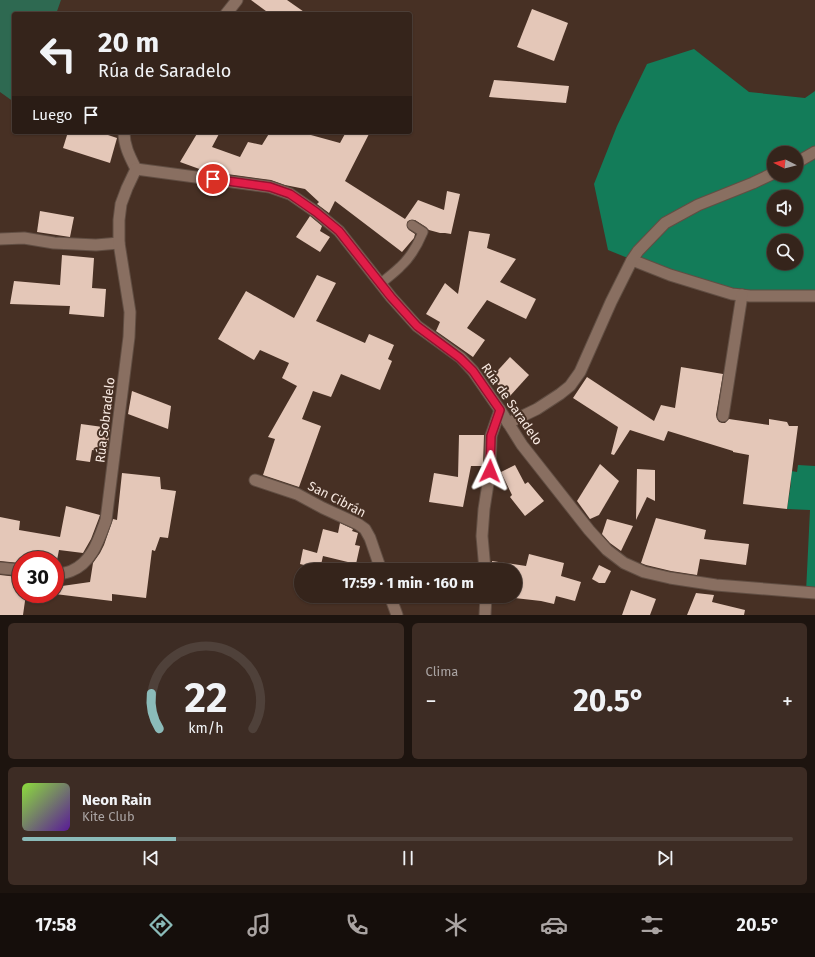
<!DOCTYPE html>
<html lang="es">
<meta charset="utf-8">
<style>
body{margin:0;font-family:"Fira Sans",sans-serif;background:#3d2c24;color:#f1f3f6;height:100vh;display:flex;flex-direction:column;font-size:15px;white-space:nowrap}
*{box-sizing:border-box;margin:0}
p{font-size:13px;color:#aaa4a3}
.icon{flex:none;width:22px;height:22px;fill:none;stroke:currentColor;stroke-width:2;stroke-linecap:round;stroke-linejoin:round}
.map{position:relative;height:615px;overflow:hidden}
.panel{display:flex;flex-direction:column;gap:8px;padding:8px;background:#1d140f;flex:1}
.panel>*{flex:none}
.hud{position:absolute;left:12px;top:12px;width:400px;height:122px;border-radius:4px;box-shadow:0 1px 3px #0004,0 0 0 1px #4f413a;background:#35241b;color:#f1f3f6;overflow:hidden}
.needle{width:26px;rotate:276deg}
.controls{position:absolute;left:767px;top:146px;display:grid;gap:8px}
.controls a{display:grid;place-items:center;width:36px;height:36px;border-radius:50%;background:#35241b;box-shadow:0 1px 3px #0004,0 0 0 1px #4f413a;font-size:20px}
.speed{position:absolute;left:12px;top:551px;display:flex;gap:8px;font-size:20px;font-weight:700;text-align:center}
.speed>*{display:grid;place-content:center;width:52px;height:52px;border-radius:50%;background:#35241b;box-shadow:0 1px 3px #0004,0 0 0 1px #4f413a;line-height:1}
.speed .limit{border:6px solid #d22;background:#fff;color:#111}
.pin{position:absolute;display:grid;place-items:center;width:34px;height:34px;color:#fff;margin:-17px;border:2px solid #fff;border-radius:50%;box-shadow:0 1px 4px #0007}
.me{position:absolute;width:44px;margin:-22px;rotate:2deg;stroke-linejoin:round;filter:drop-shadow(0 0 3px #0008)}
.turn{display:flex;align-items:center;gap:14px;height:84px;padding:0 20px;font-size:18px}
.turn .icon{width:52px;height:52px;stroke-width:2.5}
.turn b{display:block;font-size:28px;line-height:34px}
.then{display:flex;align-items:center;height:38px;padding:0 20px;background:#0003;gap:8px;font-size:15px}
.big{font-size:30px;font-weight:700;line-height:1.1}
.panel .widget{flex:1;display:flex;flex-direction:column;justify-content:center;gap:6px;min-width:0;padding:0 14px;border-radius:6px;background:#3d2c24}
.panel .dial{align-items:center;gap:0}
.dial svg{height:104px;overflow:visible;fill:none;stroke:#4f413a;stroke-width:7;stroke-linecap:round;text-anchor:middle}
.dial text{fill:#f1f3f6;stroke:none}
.song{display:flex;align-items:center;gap:12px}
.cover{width:48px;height:48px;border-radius:6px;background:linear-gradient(135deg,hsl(90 70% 55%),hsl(270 70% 35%))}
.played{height:4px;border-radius:2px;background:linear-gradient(90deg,#8bbbb9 20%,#4f413a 20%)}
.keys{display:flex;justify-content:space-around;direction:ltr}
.heat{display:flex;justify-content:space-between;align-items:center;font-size:22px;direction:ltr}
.panel .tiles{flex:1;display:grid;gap:8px;grid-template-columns:1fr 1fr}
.widget:last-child{grid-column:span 2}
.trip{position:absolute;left:294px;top:563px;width:228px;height:40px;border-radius:20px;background:#35241b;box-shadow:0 1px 3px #0004,0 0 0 1px #4f413a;font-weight:700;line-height:40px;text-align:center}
.menu{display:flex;height:64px;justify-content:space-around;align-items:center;background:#150e0b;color:#aaa4a3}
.menu .icon{width:28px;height:28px}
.menu .active{color:#8bbbb9}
.menu b{font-size:18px;color:#f1f3f6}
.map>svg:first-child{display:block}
.green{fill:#2e6951}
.forest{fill:#137c59;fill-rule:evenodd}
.building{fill:#e4c7b8}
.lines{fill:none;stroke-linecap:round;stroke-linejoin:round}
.service-casing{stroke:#614e43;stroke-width:11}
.minor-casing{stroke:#614e43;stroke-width:13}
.service{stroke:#896f61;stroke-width:9}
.minor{stroke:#896f61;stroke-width:11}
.route-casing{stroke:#92132f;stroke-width:10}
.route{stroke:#e11d48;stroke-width:7}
.labels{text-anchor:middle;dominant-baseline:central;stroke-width:4;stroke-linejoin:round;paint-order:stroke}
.street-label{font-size:13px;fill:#f8e9e1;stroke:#473024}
</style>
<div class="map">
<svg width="815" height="615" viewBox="0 0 815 615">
<rect width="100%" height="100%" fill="#473024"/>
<!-- green -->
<path class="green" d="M 0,0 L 61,0 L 56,14 L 14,14 L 14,102 L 0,92 Z"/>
<!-- forest -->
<g class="forest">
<path d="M 694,49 L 749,92 L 805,98 L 815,91 L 815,296 L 720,290 L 670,275 L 608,250 L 594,184 L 617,126 L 647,64 ZM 774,153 L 796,153 L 796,175 L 774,175 ZM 774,197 L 796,197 L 796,219 L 774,219 ZM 774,241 L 796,241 L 796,263 L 774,263 Z"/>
<path d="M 798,465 L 815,466 L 815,594 L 806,592 L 810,510 L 787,509 L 791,483 L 791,471 L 797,472 Z"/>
</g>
<!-- building -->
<g class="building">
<path d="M 251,0 L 287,0 L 307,14 L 270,14 Z"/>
<path d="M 532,9 L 568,23 L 554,61 L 517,47 Z"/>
<path d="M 494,80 L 569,86 L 566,103 L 489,97 Z"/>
<path d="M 68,132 L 99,132 L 117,138 L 110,163 L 63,148 Z"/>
<path d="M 198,132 L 220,132 L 212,147 L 240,157 L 248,142 L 262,145 L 270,132 L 300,132 L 340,143 L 346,132 L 370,132 L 345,181 L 405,219 L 418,200 L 444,210 L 447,191 L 460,194 L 451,234 L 445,233 L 440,233 L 429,230 L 426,227 L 415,220 L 410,220 L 407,222 L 407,227 L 409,230 L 415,234 L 414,238 L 402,252 L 335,201 L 329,213 L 317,204 L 319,202 L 305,189 L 285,185 L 271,180 L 205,171 L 180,162 Z"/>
<path d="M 40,211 L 74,217 L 70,237 L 37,232 Z"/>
<path d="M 310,216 L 322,226 L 320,231 L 330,237 L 320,252 L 296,237 Z"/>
<path d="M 469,231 L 490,234 L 487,248 L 516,259 L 500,282 L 536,299 L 526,319 L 487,300 L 467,328 L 485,340 L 473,357 L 436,331 L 440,322 L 426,314 L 445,283 L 458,294 Z"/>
<path d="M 62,255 L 94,258 L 92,288 L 106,289 L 104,317 L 69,314 L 70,306 L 10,304 L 14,281 L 60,285 Z"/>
<path d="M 317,275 L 336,283 L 316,321 L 365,343 L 369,334 L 394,345 L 388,359 L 392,361 L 380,390 L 341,374 L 331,397 L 313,391 L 302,419 L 321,426 L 299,487 L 263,475 L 275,439 L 268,437 L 297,386 L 282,378 L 289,363 L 260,350 L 254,360 L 218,339 L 246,291 L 294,318 Z"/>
<path d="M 510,357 L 529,375 L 510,396 L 491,378 Z"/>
<path d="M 681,367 L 723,374 L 716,415 L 717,419 L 719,422 L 722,423 L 725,423 L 729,419 L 769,425 L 769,419 L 787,422 L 789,426 L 798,426 L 787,509 L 743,504 L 749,455 L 733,452 L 733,451 L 668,431 L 664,441 L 630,430 L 614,455 L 611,454 L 618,427 L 573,398 L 587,377 L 654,421 L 661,405 L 675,408 Z"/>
<path d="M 132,391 L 171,406 L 168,429 L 128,414 Z"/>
<path d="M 81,424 L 110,428 L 107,452 L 92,450 L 90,462 L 76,460 Z"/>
<path d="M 459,435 L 484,435 L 483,466 L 471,466 L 463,507 L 429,502 L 434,473 L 458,477 Z"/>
<path d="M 600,464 L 619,481 L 599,515 L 590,519 L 577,501 Z"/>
<path d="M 515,465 L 525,484 L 528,482 L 544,501 L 525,516 L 510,497 L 512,495 L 501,472 Z"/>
<path d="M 637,469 L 655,470 L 655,501 L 647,497 L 636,520 Z"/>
<path d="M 122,473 L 160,477 L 161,489 L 176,491 L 168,538 L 160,537 L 155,551 L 152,550 L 146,598 L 112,594 L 112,601 L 55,594 L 55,587 L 90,582 L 93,563 L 100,553 L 104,545 L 113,519 L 117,520 Z"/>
<path d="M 66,506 L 100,515 L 99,518 L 91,539 L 83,553 L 59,550 L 57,560 L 20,560 L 20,563 L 0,561 L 0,517 L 20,521 L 19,530 L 60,537 Z"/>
<path d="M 656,518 L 706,530 L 704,539 L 749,544 L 746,565 L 700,559 L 697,575 L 671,571 L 646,565 L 641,563 Z"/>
<path d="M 607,519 L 633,526 L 621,551 L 610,543 L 602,534 Z"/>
<path d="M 340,523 L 353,529 L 352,531 L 358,533 L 355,545 L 360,546 L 356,564 L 323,556 L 320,569 L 300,564 L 303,549 L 317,553 L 323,529 L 338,533 Z"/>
<path d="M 529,554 L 564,563 L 561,576 L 581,582 L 575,601 L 556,596 L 554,604 L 541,601 L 498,596 L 515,596 L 515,570 L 493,570 L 492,561 L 526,566 Z"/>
<path d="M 599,565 L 611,571 L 605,583 L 599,583 L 592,579 Z"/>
<path d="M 0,575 L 18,577 L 16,591 L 21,592 L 21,594 L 26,594 L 23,615 L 0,615 Z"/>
<path d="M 631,590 L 656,599 L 650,615 L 622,615 Z"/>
<path d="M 696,593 L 714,595 L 712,602 L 745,610 L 744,615 L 687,615 Z"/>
</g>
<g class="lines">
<!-- service casing -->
<g class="service-casing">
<path id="service" d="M 380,284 C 387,278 394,273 400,267 C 410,258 418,244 423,232 L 412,225"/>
</g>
<!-- minor casing -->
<g class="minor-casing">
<g id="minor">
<path d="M 226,14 L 237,0"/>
<path d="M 124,132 C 124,146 130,157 136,169"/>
<path d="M 796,163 L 815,152"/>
<path d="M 136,169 L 270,187 L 290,194 L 316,212 L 339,231 L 391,297 L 417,326 L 461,358 L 473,371 L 500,410 L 522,445 L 589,530 L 607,550 L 624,563 L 644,572 L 670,578 L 716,585 L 815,593"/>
<path d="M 0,239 L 24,238 L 54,243 L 96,245 L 119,243"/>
<path d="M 632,260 L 670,275 L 732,294 L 750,296 L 815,296"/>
<path d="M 723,416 L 742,295"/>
<path d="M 508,423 L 537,409 L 560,394 L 570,386 L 580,372 L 611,302 L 632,260 L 638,251 L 665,223 L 698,205 L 753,183 L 774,173"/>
<path d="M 255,480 L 297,494 L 323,508 L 358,524 L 365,529 L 370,538 L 381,570"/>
<path d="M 0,568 L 21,570"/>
<path d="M 485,570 L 482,536 L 484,509 L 490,471 L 491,436 L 500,410"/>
<path d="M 55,575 C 60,574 66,573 71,571 C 92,563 99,539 106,520 L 129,337 L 130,312 L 119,243 L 119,220 L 121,204 L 127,188 L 136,169"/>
<path d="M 390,596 L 397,615"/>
<path d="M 485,615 L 486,596"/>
</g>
</g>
<!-- service -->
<use href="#service" class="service"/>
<!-- minor -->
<use href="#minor" class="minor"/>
</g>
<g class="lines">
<!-- route casing -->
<g class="route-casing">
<path id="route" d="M 213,179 L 270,187 L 290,194 L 316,212 L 339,231 L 391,297 L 417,326 L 460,358 L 473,371 L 500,410 L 491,436 L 490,471"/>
</g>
<!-- route -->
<use href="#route" class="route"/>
</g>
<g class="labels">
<!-- street labels -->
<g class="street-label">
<text transform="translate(512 404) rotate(55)">Rúa de Saradelo</text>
<text transform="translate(105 420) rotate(-83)">Rúa Sobradelo</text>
<text transform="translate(337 499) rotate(27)">San Cibrán</text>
</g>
</g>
</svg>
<div class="controls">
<a><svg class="needle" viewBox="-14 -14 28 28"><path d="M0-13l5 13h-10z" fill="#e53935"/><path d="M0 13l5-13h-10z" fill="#aaa4a3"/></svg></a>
<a><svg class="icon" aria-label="sound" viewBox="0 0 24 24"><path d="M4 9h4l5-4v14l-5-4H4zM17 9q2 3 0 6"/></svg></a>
<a><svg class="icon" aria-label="search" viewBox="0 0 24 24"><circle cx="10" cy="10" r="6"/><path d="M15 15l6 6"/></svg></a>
</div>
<div class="speed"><div class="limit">30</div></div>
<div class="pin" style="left:213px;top:179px;background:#d93025"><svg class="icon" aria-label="arrive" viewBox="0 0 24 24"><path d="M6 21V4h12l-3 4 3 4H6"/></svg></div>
<svg class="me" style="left:490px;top:471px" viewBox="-20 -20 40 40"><path d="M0-17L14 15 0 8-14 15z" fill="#e11d48" stroke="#fff" stroke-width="4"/></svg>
<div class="trip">17:59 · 1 min · 160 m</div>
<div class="hud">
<div class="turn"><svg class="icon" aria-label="left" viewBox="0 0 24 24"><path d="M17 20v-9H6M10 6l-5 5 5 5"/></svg><div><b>20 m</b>Rúa de Saradelo</div></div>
<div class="then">Luego<svg class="icon" aria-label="arrive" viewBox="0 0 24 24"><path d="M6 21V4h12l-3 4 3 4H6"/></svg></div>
</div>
</div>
<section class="panel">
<div class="tiles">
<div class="widget dial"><svg viewBox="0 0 100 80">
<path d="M14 69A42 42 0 1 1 86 69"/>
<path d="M14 69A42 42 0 0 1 8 42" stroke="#8bbbb9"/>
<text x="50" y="56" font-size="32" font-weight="700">22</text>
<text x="50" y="72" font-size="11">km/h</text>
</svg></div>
<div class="widget"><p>Clima</p>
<div class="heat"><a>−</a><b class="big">20.5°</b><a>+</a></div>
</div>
<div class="widget">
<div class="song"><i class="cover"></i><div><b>Neon Rain</b><p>Kite Club</p></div></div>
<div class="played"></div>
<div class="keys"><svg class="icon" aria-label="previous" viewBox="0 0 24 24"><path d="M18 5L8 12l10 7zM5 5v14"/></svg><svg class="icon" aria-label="pause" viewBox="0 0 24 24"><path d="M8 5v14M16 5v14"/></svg><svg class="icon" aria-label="next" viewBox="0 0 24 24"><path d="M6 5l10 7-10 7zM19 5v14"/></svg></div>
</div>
</div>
</section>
<nav class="menu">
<b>17:58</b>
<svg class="icon active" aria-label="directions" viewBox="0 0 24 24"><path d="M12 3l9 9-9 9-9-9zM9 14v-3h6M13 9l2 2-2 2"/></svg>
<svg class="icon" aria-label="music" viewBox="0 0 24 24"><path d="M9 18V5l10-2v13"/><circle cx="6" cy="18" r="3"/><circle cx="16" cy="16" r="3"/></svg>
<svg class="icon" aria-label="phone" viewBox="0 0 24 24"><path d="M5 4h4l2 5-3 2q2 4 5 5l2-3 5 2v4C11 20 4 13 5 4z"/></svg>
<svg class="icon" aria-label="climate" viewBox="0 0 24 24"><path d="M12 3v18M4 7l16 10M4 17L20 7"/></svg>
<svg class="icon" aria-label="car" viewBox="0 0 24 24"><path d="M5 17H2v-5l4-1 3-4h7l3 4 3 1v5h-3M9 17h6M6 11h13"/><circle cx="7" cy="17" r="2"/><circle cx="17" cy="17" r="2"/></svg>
<svg class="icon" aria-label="filters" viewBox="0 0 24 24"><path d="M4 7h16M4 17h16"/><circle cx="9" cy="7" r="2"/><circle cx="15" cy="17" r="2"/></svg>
<b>20.5°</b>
</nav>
